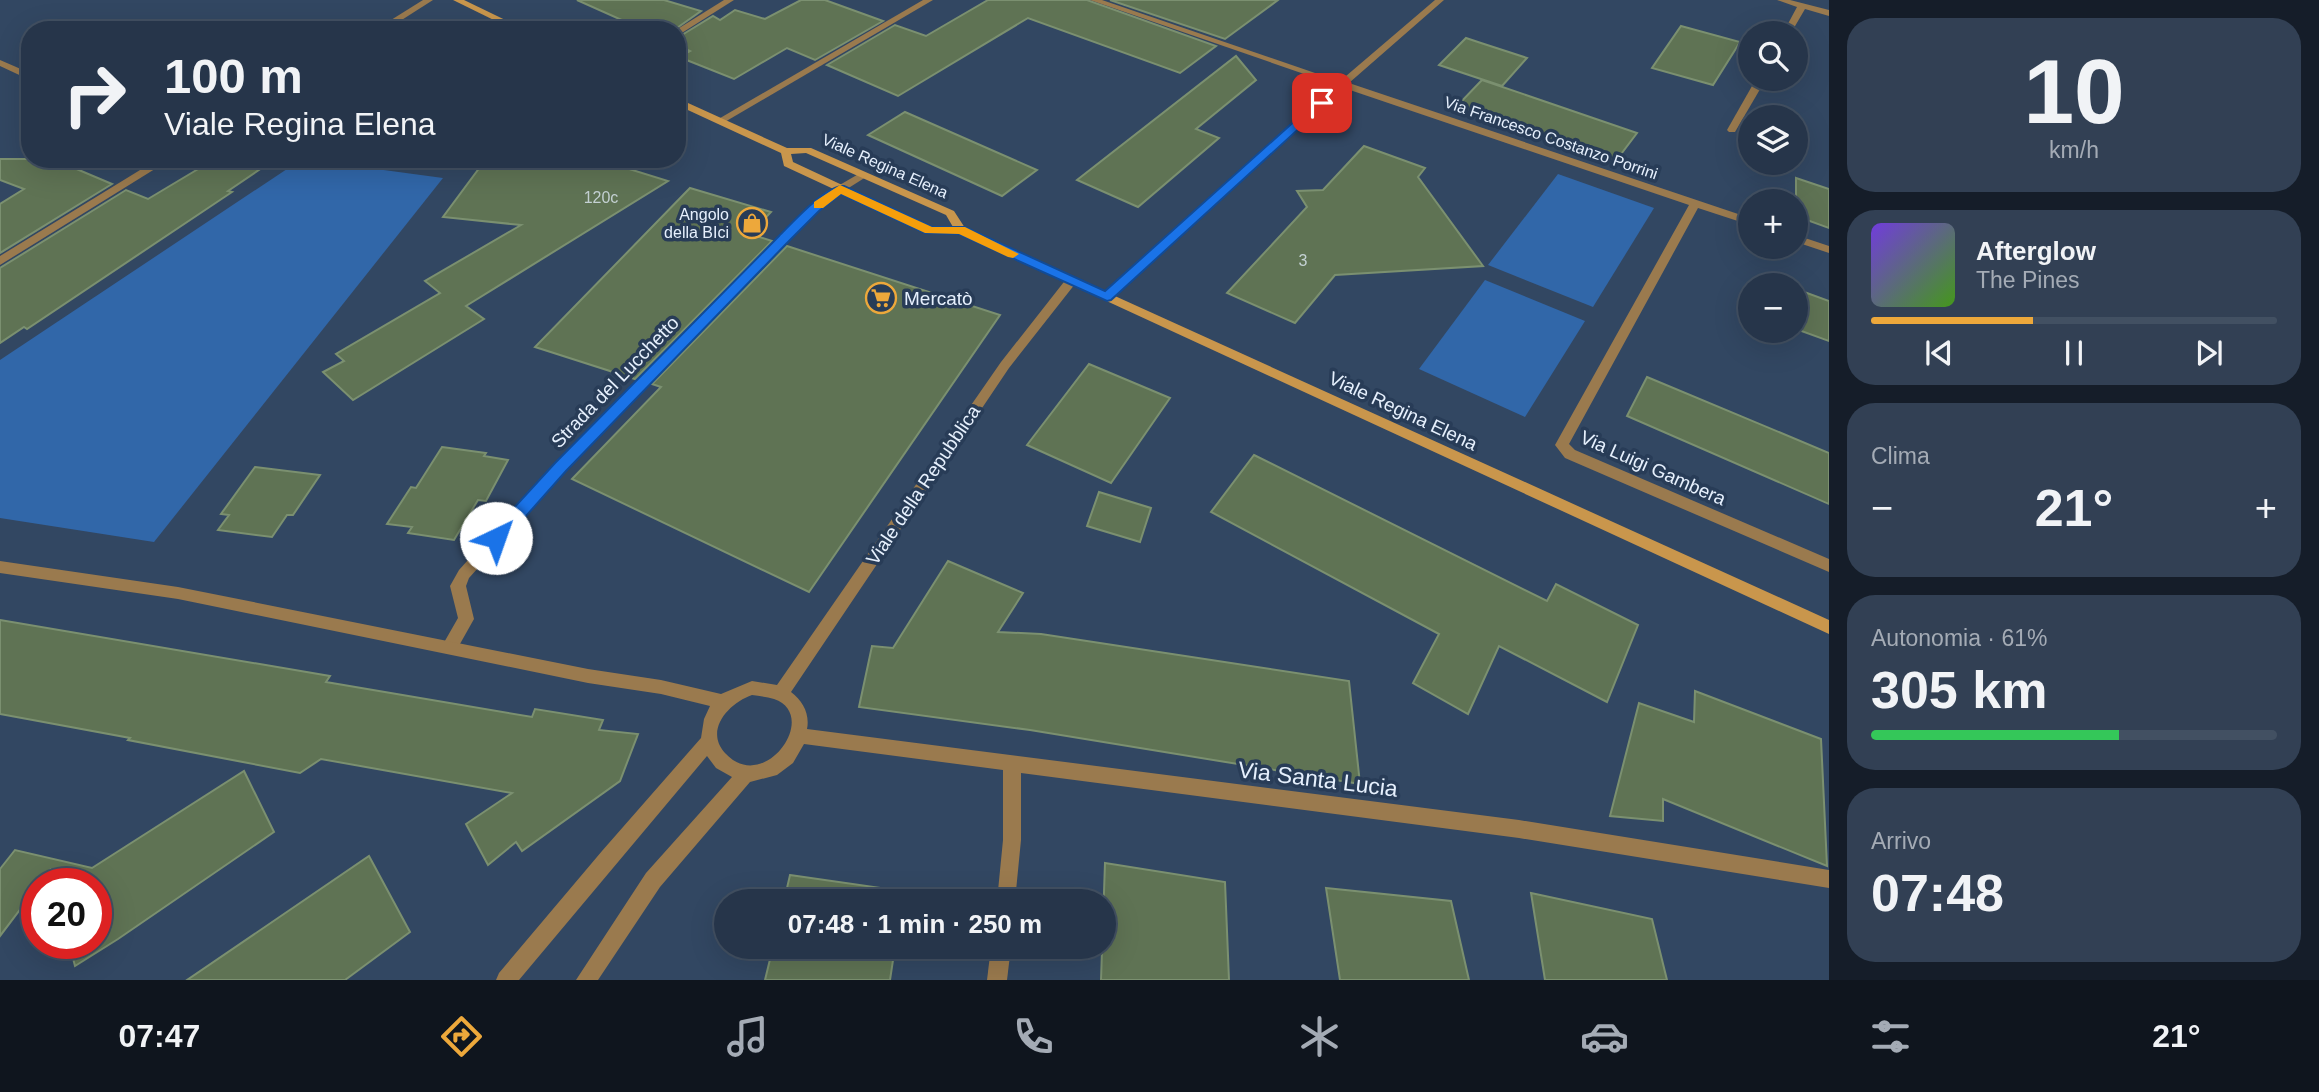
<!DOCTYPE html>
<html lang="it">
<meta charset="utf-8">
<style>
body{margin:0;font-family:Helvetica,sans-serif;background:#324054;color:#f1f3f6;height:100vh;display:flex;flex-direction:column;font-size:26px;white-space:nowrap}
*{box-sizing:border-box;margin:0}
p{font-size:23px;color:#a4abb5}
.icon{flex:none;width:38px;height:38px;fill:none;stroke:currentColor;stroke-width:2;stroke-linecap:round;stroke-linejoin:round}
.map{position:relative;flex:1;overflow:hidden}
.details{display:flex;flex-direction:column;gap:18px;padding:18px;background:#151d29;width:490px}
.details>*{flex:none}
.banner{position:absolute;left:21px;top:21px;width:665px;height:147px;border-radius:28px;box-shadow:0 7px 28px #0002,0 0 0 2px #425062;background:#26354a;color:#f1f3f6;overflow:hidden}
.controls{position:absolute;left:1738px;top:21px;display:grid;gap:14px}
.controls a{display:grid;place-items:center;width:70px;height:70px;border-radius:50%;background:#26354a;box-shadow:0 7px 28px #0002,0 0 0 2px #425062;font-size:35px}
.speed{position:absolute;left:21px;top:868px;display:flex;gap:14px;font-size:35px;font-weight:700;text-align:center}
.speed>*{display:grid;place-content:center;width:91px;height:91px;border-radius:50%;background:#26354a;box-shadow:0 7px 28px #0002,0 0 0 2px #425062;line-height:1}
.speed .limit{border:10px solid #d22;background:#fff;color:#111}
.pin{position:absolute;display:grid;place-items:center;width:60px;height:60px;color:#fff;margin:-30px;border-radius:14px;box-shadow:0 4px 10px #0006}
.me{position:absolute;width:77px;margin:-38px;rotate:42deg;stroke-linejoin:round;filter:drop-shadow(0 0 5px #0008)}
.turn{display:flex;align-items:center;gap:24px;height:147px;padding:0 28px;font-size:32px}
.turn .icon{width:91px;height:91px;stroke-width:2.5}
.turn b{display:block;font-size:49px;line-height:60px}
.big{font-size:52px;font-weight:700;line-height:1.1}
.details .card{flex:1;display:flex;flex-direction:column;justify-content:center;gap:10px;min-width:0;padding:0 24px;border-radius:28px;background:#324054}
.details .dial{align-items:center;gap:0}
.dial b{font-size:91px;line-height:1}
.song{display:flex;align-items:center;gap:21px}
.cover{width:84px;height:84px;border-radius:10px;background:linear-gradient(135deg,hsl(260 70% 55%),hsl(100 70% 35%))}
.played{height:7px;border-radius:4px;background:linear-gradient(90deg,#eda83b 40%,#425062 40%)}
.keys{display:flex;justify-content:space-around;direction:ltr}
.heat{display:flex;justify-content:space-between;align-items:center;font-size:38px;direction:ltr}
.charge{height:10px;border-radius:5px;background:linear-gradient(90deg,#34c759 61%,#425062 0)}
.trip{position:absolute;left:714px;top:889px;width:402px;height:70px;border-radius:35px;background:#26354a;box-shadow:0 7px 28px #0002,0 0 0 2px #425062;font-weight:700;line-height:70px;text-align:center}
.tab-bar{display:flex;height:112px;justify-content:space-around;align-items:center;background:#0f151e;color:#a4abb5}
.tab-bar .icon{width:49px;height:49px}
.tab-bar .active{color:#eda83b}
.tab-bar b{font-size:32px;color:#f1f3f6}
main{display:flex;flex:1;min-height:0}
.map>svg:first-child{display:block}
.green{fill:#3167a9}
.building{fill:#5f7354;stroke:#7b9070;stroke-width:2}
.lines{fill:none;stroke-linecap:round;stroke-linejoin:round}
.service{fill:#9a7a4e;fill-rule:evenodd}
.pedestrian{fill:#9a7a4e;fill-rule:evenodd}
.minor{fill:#9a7a4e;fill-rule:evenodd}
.secondary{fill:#c9964c;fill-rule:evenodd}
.route{fill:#1a73e8;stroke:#114b97;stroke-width:2}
.slow{fill:#f59e0b}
.labels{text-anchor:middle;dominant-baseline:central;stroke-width:7;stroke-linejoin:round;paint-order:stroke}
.far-street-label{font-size:16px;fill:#e6f0fd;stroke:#283c57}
.number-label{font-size:16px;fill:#c4d1d3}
.far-poi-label{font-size:16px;fill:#e6f0fd;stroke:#283c57;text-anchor:end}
.poi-label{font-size:19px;fill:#e6f0fd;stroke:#283c57;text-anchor:start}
.street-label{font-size:19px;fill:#e6f0fd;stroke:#283c57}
.near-street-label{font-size:23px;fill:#e6f0fd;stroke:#283c57}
</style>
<main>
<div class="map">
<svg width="1829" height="980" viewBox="0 0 1829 980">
<rect width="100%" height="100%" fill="#324762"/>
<!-- green -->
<g class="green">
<path d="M 302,159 L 443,178 L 154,542 L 0,518 L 0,360 Z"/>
<path d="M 1558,174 L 1654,208 L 1593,307 L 1488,265 Z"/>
<path d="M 1485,280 L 1585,321 L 1525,417 L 1419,369 Z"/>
</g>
<!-- building -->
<g class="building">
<path d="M 577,0 L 664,0 L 701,11 L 674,30 L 644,30 Z"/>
<path d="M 801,0 L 825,0 L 883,21 L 815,60 L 787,48 L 734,79 L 679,57 L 690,51 L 677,45 L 677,38 L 713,16 L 720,20 L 735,10 L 765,19 Z"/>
<path d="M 988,0 L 1087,0 L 1216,46 L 1180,73 L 1028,18 L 898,96 L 827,65 L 895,25 L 926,36 Z"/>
<path d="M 1110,0 L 1278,0 L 1225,39 Z"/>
<path d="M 1681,26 L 1740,42 L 1713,85 L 1652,68 Z"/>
<path d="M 1466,38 L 1481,43 L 1527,58 L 1502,86 L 1439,65 Z"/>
<path d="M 1236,56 L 1256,80 L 1196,129 L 1219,138 L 1138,207 L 1077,180 Z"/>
<path d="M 1482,80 L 1637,133 L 1615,162 L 1456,107 Z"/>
<path d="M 905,112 L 1037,170 L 1002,196 L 868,135 Z"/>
<path d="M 1364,146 L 1425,168 L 1418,177 L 1483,266 L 1335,275 L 1295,323 L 1227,293 L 1307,207 L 1297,191 L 1323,190 Z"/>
<path d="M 0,159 L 53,159 L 112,184 L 0,253 L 0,204 L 24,189 L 0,180 Z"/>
<path d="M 215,159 L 275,159 L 228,191 L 232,192 L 27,329 L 24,327 L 0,343 L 0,268 L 126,190 L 148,199 Z"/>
<path d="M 486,159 L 597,159 L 668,181 L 466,306 L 484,319 L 353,400 L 323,372 L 344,361 L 336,354 L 440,293 L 425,281 L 521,225 L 443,217 Z"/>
<path d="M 1796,178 L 1829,189 L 1829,228 L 1796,216 Z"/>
<path d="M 690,188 L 771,212 L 750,234 L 772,241 L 635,379 L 535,347 Z"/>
<path d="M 787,246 L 1000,315 L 809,592 L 572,479 L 661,387 L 652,384 Z"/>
<path d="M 1796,289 L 1829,301 L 1829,341 L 1796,329 Z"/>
<path d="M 1089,364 L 1170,398 L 1111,483 L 1027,445 Z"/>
<path d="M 1647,377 L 1829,453 L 1829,504 L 1627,416 Z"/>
<path d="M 442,447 L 486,453 L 484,456 L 508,460 L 486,501 L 478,500 L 454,540 L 408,533 L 412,527 L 387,524 L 411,487 L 416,488 Z"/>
<path d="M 1254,455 L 1547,601 L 1556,584 L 1638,625 L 1607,702 L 1499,646 L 1468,714 L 1413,683 L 1439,634 L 1211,512 Z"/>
<path d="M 255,467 L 320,475 L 293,515 L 287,515 L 272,537 L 218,530 L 229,515 L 221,514 Z"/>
<path d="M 1099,492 L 1151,508 L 1140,542 L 1087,526 Z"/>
<path d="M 948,561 L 1023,593 L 998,632 L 1041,634 L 1349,681 L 1360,784 L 1030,730 L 859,707 L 872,646 L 893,648 Z"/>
<path d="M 0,620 L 330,676 L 326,682 L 532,717 L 535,709 L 603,720 L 599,730 L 638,734 L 620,781 L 522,851 L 516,842 L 488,865 L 466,824 L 512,793 L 321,759 L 300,773 L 128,740 L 130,738 L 0,714 Z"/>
<path d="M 1695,691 L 1821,739 L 1827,866 L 1663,799 L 1663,821 L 1610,816 L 1639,703 L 1694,722 Z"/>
<path d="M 244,771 L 274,832 L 118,939 L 75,966 L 69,943 L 96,943 L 96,884 L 53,884 L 50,870 L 0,936 L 0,869 L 15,850 L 92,868 Z"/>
<path d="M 369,856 L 410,932 L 345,980 L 187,980 Z"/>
<path d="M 1105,863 L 1225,882 L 1229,980 L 1101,980 Z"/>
<path d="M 790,875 L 902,891 L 901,901 L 784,901 Z"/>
<path d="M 1326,888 L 1451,901 L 1469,980 L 1340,980 Z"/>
<path d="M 1531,893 L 1652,919 L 1667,980 L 1545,980 Z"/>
<path d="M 773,947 L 895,947 L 890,980 L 765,980 Z"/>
</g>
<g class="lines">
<!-- service -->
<path class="service" d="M 862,172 L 866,173 L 866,177 L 839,194 L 806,222 L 565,471 L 469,578 L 466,586 L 474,619 L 456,651 L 450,653 L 444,651 L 442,646 L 458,618 L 450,586 L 459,570 L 555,463 L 798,218 L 831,190 Z"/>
<!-- pedestrian -->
<path class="pedestrian" d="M 1090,0 L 1102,0 L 1347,84 L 1339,86 Z"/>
<!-- minor -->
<g class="minor">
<path d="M 423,0 L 433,0 L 386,30 L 375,30 Z"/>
<path d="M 724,0 L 734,0 L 677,36 L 676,30 Z"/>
<path d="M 923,0 L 933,0 L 723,123 L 715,121 Z"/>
<path d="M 1435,0 L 1444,0 L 1349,83 L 1750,218 L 1750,225 L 1698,208 L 1569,444 L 1575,450 L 1829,559 L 1829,572 L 1565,458 L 1555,445 L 1689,205 L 1344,88 L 1111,300 L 1103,300 L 1103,294 L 1339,82 Z"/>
<path d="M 1777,0 L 1790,0 L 1829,10 L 1829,16 L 1805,9 L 1791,33 L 1783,33 L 1797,7 Z"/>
<path d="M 0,60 L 30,73 L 30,80 L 0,66 Z"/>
<path d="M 1756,79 L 1766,79 L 1735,132 L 1729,132 L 1727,130 Z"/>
<path d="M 158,159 L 171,159 L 0,265 L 0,256 Z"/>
<path d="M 1796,235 L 1829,246 L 1829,253 L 1796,242 Z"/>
<path d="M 1071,277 L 1077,281 L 1075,284 L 1009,368 L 791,692 C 803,701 810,714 807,729 L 1519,820 L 1829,870 L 1829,888 L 1519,838 L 1021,773 L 1021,840 L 1015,901 L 997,901 L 1003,840 L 1003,770 L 804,744 L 793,763 L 777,775 L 750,782 L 660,887 L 598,980 L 576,980 L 646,873 L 732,777 L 716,768 L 707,756 L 519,980 L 496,980 L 499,973 L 602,851 L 701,738 L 704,719 L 710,706 L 661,694 L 588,683 L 178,599 L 0,573 L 0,561 L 178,587 L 588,669 L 661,680 L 721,694 L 752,681 L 777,685 L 1001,362 L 1067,278 ZM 752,695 C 759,696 767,697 774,699 C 821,715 764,796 725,753 C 704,730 729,703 752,695 Z"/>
<path d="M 991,947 L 1011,947 L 1007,980 L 987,980 Z"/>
</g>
<!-- secondary -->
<g class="secondary">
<path d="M 453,0 L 464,0 L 526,30 L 514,30 Z"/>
<path d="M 677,98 L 787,148 L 811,148 L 954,211 L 965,228 L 1829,620 L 1829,634 L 959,233 L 926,232 L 784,166 L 781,153 L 677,105 ZM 806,153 L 946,215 L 953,227 L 932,227 L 793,162 L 791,154 Z"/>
</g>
</g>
<!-- route -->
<path class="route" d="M 1318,100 L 1327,103 L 1111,300 L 1107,301 L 959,234 L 925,233 L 841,194 L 819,211 L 788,242 L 566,471 L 502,543 L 490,543 L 488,538 L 490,534 L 555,463 L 779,236 C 792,223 827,184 844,186 L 932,227 L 965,227 L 1105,291 Z"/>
<!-- slow -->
<path class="slow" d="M 840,185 L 932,227 L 965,227 L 1019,254 L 1013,258 L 1008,257 L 959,234 L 925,233 L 841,194 L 823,208 L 814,208 L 814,202 Z"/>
<!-- icons -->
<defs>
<g id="shop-ring" transform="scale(1.575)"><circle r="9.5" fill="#283c57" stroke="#eda83b" stroke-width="1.5"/><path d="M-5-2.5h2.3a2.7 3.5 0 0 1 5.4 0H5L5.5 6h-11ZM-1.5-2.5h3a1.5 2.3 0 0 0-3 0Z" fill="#eda83b"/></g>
<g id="supermarket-ring" transform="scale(1.575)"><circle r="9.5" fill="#283c57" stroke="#eda83b" stroke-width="1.5"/><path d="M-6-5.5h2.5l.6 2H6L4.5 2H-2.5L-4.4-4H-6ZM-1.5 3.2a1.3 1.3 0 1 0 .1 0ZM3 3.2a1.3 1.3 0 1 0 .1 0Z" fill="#eda83b"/></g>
</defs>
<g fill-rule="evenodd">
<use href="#shop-ring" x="752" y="223"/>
<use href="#supermarket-ring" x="881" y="298"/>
</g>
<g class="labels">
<!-- far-street labels -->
<g class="far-street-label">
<text transform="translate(1551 138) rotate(19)">Via Francesco Costanzo Porrini</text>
<text transform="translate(885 166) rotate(24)">Viale Regina Elena</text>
</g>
<!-- number labels -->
<g class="number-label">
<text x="601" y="197">120c</text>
<text x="1303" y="260">3</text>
</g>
<!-- far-poi labels -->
<g class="far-poi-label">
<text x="729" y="214">Angolo<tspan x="729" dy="18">della BIci</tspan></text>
</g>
<!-- poi labels -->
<g class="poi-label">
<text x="904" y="298">Mercatò</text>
</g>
<!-- street labels -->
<g class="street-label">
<text transform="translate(615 382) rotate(-46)">Strada del Lucchetto</text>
<text transform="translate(1403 411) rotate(25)">Viale Regina Elena</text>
<text transform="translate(1653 468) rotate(24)">Via Luigi Gambera</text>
<text transform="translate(923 485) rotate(-56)">Viale della Repubblica</text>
</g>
<!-- near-street labels -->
<g class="near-street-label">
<text transform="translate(1318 779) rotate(7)">Via Santa Lucia</text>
</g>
</g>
</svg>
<div class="controls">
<a><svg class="icon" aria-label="search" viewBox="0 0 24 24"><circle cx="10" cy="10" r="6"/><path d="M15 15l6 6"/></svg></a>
<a><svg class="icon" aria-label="layers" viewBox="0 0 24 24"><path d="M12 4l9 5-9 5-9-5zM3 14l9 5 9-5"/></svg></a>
<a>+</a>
<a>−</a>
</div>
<div class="speed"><div class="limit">20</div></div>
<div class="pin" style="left:1322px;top:103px;background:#d93025"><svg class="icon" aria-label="arrive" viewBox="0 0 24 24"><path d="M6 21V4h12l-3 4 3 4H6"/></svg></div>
<svg class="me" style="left:496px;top:538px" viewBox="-20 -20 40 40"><circle r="19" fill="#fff"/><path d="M0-13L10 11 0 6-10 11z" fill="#1a73e8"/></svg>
<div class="trip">07:48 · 1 min · 250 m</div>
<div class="banner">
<div class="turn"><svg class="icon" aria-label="right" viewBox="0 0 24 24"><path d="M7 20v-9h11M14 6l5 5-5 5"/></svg><div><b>100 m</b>Viale Regina Elena</div></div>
</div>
</div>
<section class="details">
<div class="card dial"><b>10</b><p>km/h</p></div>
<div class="card">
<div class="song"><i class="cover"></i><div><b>Afterglow</b><p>The Pines</p></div></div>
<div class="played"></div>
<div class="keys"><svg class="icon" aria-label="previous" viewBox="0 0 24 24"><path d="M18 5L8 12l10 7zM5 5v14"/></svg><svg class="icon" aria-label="pause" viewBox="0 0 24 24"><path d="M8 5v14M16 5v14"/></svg><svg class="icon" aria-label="next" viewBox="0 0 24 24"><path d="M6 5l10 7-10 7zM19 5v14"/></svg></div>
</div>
<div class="card"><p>Clima</p>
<div class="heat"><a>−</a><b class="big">21°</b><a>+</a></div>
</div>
<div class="card"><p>Autonomia · 61%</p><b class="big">305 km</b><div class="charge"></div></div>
<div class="card"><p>Arrivo</p><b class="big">07:48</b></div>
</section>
</main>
<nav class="tab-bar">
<b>07:47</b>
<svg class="icon active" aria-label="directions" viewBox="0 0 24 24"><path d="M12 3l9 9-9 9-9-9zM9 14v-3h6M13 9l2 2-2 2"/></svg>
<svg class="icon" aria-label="music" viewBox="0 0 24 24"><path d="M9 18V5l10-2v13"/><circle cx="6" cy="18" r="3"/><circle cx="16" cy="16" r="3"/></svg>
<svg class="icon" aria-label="phone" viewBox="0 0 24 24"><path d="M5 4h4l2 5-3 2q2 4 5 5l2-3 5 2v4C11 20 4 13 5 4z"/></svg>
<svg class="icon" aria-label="climate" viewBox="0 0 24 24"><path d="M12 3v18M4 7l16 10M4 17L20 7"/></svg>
<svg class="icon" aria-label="car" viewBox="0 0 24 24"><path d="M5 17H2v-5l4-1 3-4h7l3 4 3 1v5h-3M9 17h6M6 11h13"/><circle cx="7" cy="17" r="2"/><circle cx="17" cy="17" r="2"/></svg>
<svg class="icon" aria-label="filters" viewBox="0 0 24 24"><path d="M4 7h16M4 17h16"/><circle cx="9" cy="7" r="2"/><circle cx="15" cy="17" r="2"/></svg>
<b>21°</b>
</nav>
